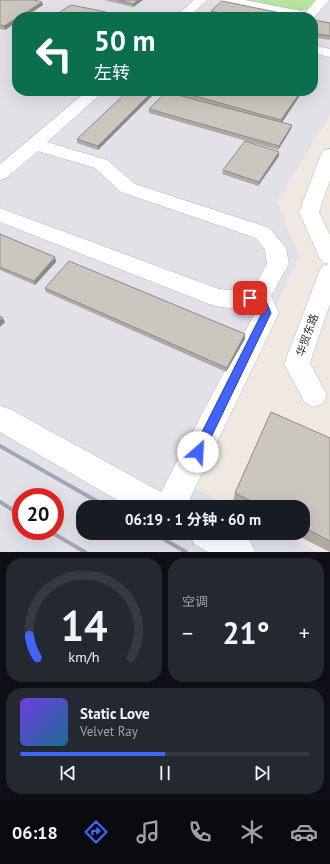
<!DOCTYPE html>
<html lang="zh">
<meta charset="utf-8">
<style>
body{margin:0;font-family:"PT Sans","Noto Sans SC",sans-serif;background:#242831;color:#f1f3f6;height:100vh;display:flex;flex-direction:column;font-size:15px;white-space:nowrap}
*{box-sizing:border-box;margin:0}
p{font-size:13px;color:#9ea1a6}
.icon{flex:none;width:22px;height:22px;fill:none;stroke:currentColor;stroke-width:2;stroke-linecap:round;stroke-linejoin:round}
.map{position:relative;height:552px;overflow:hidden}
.side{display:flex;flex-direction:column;gap:6px;padding:6px;background:#0d0f14;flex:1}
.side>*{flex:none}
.banner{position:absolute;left:12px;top:12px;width:306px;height:84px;border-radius:16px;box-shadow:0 4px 16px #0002;background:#0b6e4f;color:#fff;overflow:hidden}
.speed{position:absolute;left:12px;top:488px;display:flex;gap:8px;font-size:20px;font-weight:700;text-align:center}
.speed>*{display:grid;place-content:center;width:52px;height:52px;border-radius:50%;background:#171b24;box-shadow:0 4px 16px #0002;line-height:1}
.speed .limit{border:6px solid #d22;background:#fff;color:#111}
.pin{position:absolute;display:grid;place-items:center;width:34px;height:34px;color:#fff;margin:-17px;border-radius:8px;box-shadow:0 2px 6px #0006}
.me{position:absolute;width:44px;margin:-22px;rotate:26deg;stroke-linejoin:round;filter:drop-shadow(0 0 3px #0008)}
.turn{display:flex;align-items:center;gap:14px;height:84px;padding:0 16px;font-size:18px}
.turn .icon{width:52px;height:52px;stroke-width:2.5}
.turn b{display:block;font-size:28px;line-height:34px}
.big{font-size:30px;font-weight:700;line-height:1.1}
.side .card{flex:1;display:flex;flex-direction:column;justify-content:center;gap:6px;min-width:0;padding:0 14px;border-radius:16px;background:#242831}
.side .dial{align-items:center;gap:0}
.dial svg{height:104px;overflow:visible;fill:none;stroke:#363941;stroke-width:7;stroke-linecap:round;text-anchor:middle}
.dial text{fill:#f1f3f6;stroke:none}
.song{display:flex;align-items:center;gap:12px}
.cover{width:48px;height:48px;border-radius:6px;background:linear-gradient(135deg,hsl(260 70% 55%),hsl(200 70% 35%))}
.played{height:4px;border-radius:2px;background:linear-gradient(90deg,#4264fb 50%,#363941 50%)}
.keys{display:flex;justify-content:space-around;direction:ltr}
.heat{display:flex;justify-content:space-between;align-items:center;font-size:22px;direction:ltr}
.side .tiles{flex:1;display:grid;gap:6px;grid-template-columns:1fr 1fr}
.card:last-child{grid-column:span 2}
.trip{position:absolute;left:76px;top:500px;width:234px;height:40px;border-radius:16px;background:#171b24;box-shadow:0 4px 16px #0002;font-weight:700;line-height:40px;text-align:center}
.tabs{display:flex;height:64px;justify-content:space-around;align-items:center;background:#090b0e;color:#9ea1a6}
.tabs .icon{width:28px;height:28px}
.tabs .selected{color:#4264fb}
.tabs b{font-size:18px;color:#f1f3f6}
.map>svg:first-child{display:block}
.industrial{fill:#e3e1e8;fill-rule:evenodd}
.green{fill:#b6e59e}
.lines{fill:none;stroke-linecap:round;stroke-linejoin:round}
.minor-casing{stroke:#b4b7c1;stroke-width:1}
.minor{fill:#fff;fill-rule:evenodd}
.rail{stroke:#a3a6b8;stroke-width:4}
.wall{fill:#afaba4}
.shaded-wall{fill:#8e8b86}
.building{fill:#cbc7bf;stroke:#8e8b86}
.route{fill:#4264fb;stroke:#2b41a3}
.labels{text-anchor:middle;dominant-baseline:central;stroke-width:4;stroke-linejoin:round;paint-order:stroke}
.street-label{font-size:11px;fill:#2e2e2e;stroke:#fff}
</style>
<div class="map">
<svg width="330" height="552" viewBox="0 0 330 552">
<rect width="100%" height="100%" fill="#efe9e1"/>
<!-- industrial -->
<path class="industrial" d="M 0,0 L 330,0 L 330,115 L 277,202 L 300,257 L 188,484 L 231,507 L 83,507 L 83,533 L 281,533 L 317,552 L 0,552 ZM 17,17 L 313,17 L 313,91 L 17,91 ZM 21,497 L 55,497 L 55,531 L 21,531 Z"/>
<!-- green -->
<path class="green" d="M 240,0 L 320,0 L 312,9 L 299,11 Z"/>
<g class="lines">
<!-- minor casing -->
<g class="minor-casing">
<g id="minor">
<path d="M 194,0 L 207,0 L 189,17 L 175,17 Z"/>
<path d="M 221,0 L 245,0 L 306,12 L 316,0 L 329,0 L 313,19 L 313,17 L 290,17 L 227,4 L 223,3 Z"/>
<path d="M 313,45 L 330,49 L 330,57 L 313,53 Z"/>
<path d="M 87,91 L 104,91 L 47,142 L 107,160 L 135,184 L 270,228 L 286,248 L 289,264 L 271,296 L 279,313 L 186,507 L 129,507 L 0,432 L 0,406 L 10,409 L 161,492 L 255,313 L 253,306 C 238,309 224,309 209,304 L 0,222 L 0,208 L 219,289 L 239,291 L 253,289 L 267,264 L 265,250 L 256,238 L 121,192 L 95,168 L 38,151 L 6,178 L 0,180 L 0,164 Z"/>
<path d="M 330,149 L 330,180 L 319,212 L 330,235 L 330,304 L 310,363 L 327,395 L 323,403 L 314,407 L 305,403 L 284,364 L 319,272 L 322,266 L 329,264 L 322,262 L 319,257 L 299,212 L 321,154 L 324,150 Z"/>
<path d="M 189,533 L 236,533 L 250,541 L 255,552 L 208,552 L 194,544 Z"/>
</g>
</g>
<!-- minor -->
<use href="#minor" class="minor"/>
<!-- rail -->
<g class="rail">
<path d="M 0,446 L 107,507"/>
<path d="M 0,502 L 21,515"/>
<path d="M 49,531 L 85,552"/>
<path d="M 153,533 L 186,552"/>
</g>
</g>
<!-- wall -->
<g class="wall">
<path d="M 0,0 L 42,2 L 43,5 L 17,17 L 17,22 L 5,30 L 0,29 Z"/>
<path d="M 104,0 L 143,0 L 133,7 Z"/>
<path d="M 211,11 L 300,17 L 220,17 L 211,15 Z"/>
<path d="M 313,20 L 330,23 L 330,39 L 329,40 L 313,37 Z"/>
<path d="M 162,91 L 303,91 L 282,122 L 291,129 L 278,150 L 149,113 L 149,109 L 166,92 Z"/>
<path d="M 155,93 L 98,150 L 77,143 L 77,139 Z"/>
<path d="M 279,156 L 258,186 L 222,174 L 223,170 Z"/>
<path d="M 0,234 L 55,257 L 56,262 L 35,285 L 0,270 Z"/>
<path d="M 45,288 L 245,334 L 245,339 L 226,372 L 46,292 Z"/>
<path d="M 330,438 L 330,552 L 292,533 L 303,533 L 303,507 L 242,507 L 233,502 L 235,493 Z"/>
</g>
<!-- shaded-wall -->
<g class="shaded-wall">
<path d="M 138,0 L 143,0 L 133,7 L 133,4 Z"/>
<path d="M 42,2 L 43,5 L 25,17 L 19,17 Z"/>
<path d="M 106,12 L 106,16 L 105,17 L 99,17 Z"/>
<path d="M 17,18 L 17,22 L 5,30 L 4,26 Z"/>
<path d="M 153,91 L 155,91 L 155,93 L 98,150 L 98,146 Z"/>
<path d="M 301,91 L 303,91 L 281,124 L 281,120 Z"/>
<path d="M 292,125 L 291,129 L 278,150 L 279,146 Z"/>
<path d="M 279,152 L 279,156 L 258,186 L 259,182 Z"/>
<path d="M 55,257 L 56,262 L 35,285 L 34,281 Z"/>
<path d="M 3,318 L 5,322 L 0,327 L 0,321 Z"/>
<path d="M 245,334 L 245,339 L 226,372 L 227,368 Z"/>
</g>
<!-- building -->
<g class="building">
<path d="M 0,0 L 34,0 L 42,2 L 19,17 L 17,17 L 17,18 L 4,26 L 0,25 Z"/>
<path d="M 119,0 L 138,0 L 133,4 Z"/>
<path d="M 222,1 L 300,17 L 238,17 L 211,11 Z"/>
<path d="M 71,5 L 106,12 L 99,17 L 52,17 Z"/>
<path d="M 313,20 L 330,23 L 330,36 L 313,33 Z"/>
<path d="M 313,70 L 316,70 L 313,74 Z"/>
<path d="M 128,91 L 153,91 L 98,146 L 77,139 Z"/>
<path d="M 177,91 L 301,91 L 281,120 Z"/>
<path d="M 166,92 L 292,125 L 279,146 L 149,109 Z"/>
<path d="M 245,141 L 279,152 L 259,182 L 223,170 Z"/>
<path d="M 0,234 L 55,257 L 34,281 L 0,267 Z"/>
<path d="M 69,261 L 245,334 L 227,368 L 45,288 Z"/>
<path d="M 0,316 L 3,318 L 0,321 Z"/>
<path d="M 271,412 L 330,438 L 330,541 L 303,527 L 303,507 L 263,507 L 235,493 Z"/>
</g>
<!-- route -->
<path class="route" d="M 260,293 L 263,294 L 271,313 L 202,456 L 198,457 L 194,456 L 192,452 L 194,448 L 262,313 L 257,300 L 250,302 L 245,298 L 246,295 Z"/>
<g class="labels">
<!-- street labels -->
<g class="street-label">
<text transform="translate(307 335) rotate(-70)">华贸东路</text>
</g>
</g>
</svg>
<div class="speed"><div class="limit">20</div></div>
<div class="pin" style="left:250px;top:298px;background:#d93025"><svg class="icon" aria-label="arrive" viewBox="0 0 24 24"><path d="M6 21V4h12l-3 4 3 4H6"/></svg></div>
<svg class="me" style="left:198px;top:452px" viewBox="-20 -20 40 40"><circle r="19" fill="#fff"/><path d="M0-13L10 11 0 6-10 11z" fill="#4264fb"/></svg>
<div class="trip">06:19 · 1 分钟 · 60 m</div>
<div class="banner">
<div class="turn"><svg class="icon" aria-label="left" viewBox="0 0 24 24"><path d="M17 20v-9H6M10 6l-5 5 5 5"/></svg><div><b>50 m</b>左转</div></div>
</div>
</div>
<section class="side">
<div class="tiles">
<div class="card dial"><svg viewBox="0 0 100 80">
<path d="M14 69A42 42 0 1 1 86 69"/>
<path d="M14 69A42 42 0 0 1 8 52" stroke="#4264fb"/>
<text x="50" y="56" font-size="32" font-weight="700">14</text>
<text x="50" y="72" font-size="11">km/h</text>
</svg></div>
<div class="card"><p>空调</p>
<div class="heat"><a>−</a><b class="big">21°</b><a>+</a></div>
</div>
<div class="card">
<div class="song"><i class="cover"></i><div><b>Static Love</b><p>Velvet Ray</p></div></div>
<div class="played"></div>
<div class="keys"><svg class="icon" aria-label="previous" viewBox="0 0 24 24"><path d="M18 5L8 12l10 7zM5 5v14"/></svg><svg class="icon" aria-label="pause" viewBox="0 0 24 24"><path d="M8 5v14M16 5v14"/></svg><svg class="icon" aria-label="next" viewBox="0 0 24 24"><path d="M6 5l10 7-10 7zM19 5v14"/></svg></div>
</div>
</div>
</section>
<nav class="tabs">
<b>06:18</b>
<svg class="icon selected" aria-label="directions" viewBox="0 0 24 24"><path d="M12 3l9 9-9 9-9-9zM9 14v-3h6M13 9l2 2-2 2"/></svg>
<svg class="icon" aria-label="music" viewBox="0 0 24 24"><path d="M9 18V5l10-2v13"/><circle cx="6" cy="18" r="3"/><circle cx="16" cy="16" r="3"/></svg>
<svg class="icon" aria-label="phone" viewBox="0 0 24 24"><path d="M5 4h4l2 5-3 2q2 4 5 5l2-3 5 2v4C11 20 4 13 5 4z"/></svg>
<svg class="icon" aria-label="climate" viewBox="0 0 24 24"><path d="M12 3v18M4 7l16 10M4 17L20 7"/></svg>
<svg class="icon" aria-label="car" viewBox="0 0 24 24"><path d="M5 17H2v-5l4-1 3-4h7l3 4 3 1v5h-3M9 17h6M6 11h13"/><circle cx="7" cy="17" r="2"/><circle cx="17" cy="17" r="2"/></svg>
</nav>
